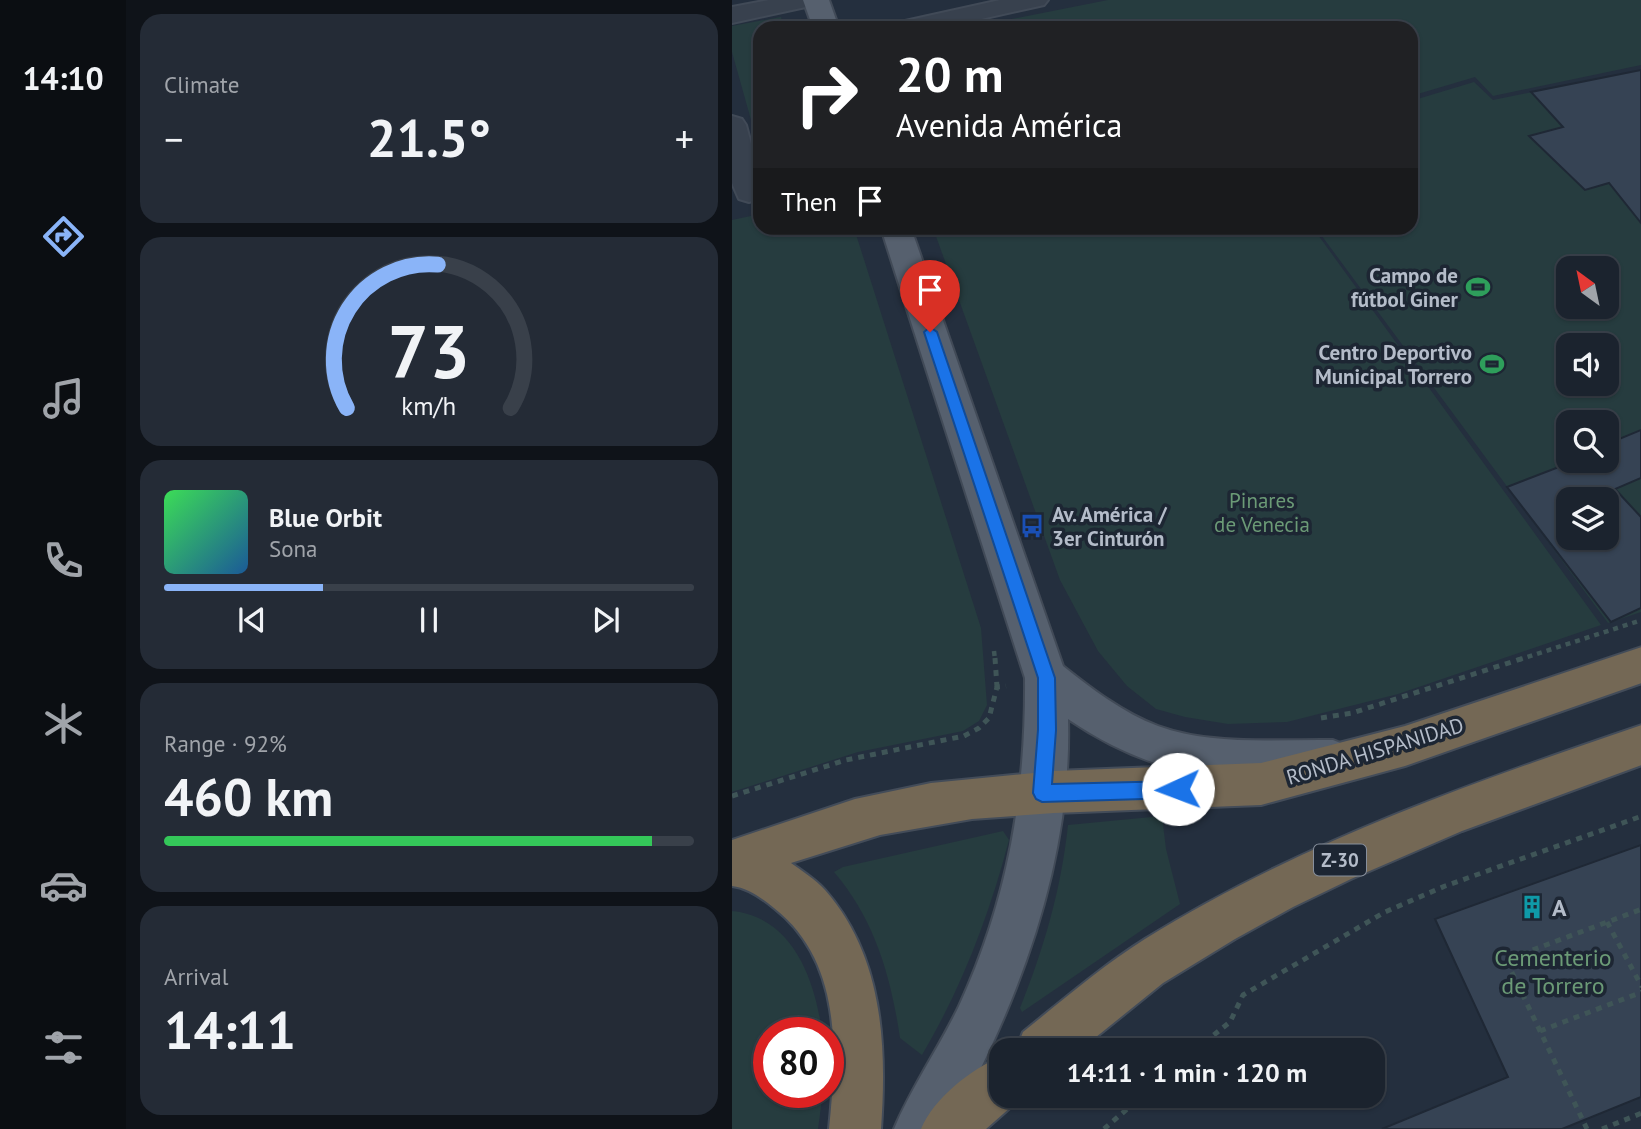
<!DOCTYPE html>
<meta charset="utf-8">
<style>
body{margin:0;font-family:"PT Sans",sans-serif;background:#242b36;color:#f1f3f6;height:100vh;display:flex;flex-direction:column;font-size:26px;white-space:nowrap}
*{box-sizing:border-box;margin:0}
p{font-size:23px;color:#a0a4aa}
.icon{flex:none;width:38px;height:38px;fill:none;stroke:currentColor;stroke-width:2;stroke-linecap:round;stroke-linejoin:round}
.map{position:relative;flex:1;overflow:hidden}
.drawer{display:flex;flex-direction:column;gap:14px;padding:14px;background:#0f1319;width:606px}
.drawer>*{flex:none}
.banner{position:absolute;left:21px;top:21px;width:665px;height:214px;border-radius:21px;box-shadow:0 2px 5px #0004,0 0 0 2px #39404a;background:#202124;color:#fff;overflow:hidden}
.needle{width:46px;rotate:327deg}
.buttons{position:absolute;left:824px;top:256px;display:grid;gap:14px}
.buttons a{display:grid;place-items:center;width:63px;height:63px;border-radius:14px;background:#1b232e;box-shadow:0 2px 5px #0004,0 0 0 2px #39404a;font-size:35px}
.speed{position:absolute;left:21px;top:1017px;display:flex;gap:14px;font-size:35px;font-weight:700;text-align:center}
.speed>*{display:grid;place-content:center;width:91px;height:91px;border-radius:50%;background:#1b232e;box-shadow:0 2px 5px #0004,0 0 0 2px #39404a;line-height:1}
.speed .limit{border:10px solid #d22;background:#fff;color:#111}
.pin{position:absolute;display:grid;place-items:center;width:60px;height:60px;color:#fff;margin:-72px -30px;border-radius:50% 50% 50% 0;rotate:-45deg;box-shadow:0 0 7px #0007}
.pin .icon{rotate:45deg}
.me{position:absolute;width:77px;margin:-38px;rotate:268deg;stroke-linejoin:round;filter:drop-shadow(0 0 5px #0008)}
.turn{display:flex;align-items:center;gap:24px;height:147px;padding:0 28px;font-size:32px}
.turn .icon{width:91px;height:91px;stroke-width:2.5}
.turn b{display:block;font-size:49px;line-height:60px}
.then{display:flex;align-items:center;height:66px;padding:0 28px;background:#0003;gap:14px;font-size:26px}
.big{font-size:52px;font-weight:600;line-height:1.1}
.drawer .tile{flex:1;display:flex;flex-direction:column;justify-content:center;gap:10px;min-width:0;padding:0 24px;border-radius:21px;background:#242b36}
.drawer .dial{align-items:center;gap:0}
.dial svg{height:182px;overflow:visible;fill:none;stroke:#39404a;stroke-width:7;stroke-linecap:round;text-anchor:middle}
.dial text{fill:#f1f3f6;stroke:none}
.song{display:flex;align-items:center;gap:21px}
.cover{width:84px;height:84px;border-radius:10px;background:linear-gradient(135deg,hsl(130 70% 55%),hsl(210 70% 35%))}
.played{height:7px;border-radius:4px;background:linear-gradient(90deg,#8ab4f8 30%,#39404a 30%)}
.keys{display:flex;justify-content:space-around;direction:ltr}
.heat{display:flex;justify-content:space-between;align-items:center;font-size:38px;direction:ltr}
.charge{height:10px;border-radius:5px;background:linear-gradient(90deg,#34c759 92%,#39404a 0)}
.trip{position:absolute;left:257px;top:1038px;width:396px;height:70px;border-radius:21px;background:#1b232e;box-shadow:0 2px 5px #0004,0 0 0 2px #39404a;font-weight:600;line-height:70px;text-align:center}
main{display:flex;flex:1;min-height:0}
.tabs{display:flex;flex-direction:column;width:126px;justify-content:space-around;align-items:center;background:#0b0e12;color:#a0a4aa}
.tabs .icon{width:49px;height:49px}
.tabs .on{color:#8ab4f8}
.tabs b{font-size:32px;color:#f1f3f6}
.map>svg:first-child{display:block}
.green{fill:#263c3f;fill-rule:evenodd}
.building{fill:#364354;stroke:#1f2835;stroke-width:2;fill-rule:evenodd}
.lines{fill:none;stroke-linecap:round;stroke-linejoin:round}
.minor-casing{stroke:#414a57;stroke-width:4}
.major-casing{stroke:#414a57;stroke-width:4}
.highway-casing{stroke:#434c59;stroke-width:4}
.path-far1{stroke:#3f5557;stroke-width:4.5;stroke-dasharray:5 5;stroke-linecap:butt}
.path{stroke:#3f5557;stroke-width:5;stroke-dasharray:6 6;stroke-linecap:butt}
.minor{fill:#38414e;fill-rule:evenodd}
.major{fill:#56606e;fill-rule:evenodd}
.highway{fill:#746855;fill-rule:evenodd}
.route{fill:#1a73e8;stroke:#114b97;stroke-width:2}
.labels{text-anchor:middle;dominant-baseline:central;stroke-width:7;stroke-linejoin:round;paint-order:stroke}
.shield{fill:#1d2633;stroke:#878f9c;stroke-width:2}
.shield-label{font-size:19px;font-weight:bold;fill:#b4bcc9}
.poi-label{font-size:21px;font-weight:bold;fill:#b4bcc9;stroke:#1d2633;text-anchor:end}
.park-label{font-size:21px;fill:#6b9a76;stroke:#1d2633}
.street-label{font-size:21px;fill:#b4bcc9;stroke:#1d2633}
.near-poi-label{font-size:24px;font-weight:bold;fill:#b4bcc9;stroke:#1d2633;text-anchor:start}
.near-park-label{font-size:24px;fill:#6b9a76;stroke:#1d2633}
</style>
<main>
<nav class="tabs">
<b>14:10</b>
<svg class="icon on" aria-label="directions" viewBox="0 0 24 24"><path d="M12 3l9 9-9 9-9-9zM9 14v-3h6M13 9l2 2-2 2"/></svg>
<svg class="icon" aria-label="music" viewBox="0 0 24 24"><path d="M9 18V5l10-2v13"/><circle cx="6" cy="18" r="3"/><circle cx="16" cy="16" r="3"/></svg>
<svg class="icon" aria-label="phone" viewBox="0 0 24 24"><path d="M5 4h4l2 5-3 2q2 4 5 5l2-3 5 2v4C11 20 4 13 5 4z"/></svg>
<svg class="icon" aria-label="climate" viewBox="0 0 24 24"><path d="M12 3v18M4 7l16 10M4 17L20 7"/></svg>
<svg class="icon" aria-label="car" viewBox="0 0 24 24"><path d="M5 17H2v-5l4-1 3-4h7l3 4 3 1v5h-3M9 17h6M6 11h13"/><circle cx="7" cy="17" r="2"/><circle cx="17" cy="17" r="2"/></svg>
<svg class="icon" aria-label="filters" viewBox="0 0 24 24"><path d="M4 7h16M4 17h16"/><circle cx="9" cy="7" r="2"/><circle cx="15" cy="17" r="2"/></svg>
</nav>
<section class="drawer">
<div class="tile"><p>Climate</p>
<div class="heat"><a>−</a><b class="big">21.5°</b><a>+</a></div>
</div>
<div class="tile dial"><svg viewBox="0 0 100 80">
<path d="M14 69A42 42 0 1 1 86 69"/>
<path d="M14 69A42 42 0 0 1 54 6" stroke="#8ab4f8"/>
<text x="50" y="56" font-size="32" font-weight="700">73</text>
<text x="50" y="72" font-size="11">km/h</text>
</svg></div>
<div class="tile">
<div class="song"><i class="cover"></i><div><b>Blue Orbit</b><p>Sona</p></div></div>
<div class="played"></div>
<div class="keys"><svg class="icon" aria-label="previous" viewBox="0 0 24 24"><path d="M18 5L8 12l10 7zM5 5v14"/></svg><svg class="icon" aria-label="pause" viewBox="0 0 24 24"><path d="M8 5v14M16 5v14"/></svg><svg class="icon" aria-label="next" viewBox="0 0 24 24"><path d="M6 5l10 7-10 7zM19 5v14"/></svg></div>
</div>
<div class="tile"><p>Range · 92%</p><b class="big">460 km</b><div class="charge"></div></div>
<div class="tile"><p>Arrival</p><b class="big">14:11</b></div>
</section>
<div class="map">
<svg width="910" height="1129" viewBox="0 0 910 1129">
<rect width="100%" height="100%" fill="#242f3e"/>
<!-- green -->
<g class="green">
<path d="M 376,0 L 909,0 L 909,65 L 761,96 L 743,77 L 679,96 L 679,28 L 234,28 Z"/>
<path d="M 49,17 L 52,28 L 28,28 L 28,152 L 0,52 L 0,26 Z"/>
<path d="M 909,70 L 909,612 L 876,623 L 584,228 L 679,228 L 679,101 L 742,82 L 761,100 ZM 836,268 L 875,268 L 875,306 L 836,306 ZM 836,345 L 875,345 L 875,383 L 836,383 ZM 836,422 L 875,422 L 875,460 L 836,460 ZM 836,499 L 875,499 L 875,537 L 836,537 Z"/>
<path d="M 28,214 L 28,228 L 122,228 L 249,628 L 255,705 L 247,721 L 231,731 L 126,752 L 0,792 L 0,220 Z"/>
<path d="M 201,228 L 581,228 L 869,625 L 666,694 L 555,722 L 496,724 L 453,717 L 424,709 L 395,686 L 366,651 L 328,580 Z"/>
<path d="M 430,816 L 434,849 L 448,904 L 290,1012 L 288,1008 C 312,948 329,890 336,825 Z"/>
<path d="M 271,831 L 277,840 C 257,916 230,987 190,1055 L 168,1038 C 159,977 143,920 102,872 L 111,867 Z"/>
<path d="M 0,911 C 61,917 83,980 90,1032 L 37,1032 L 37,1092 L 91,1092 L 86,1129 L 0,1129 Z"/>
</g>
<!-- building -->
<g class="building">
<path d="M 909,70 L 909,223 L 877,183 L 853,190 L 797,136 L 831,127 L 799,92 Z"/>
<path d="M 909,430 L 909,478 L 883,489 L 909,517 L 909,608 L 879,622 L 775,487 L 845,460 L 875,460 L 875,444 ZM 836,499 L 875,499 L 875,537 L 836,537 Z"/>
<path d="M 909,845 L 909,1097 L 830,1129 L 650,1129 L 776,1077 L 703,919 Z"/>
</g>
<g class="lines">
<!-- minor casing -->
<g class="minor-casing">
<g id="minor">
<path d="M 37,0 L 87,0 L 83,5 L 0,23 L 0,7 Z"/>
<path d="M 268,0 L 316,0 L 312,5 L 209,28 L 160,28 L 164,23 Z"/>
<path d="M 0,116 L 10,119 L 14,125 L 28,178 L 28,198 L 17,202 L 7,199 L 0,183 Z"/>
</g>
</g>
<!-- major casing -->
<g class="major-casing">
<g id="major">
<path d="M 71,0 L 97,0 L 107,28 L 81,28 Z"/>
<path d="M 149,228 L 179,228 L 331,666 C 360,689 391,713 426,726 C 481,746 543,739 601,740 L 616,746 L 623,760 L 616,774 C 596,782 575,780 553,780 C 468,781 407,767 336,719 C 340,863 286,1005 217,1129 L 162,1129 C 180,1086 207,1048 227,1006 C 276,900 294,794 293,678 Z"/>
</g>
</g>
<!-- highway casing -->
<g class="highway-casing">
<g id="highway">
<path d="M 910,647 L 910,683 L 673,766 L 529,805 L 322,813 L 240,819 L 148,835 L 59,863 C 70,871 83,879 93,890 C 151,956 155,1045 149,1129 L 97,1129 C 105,1051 110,961 42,908 C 30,898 16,888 0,886 L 0,840 L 123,799 L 199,783 L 322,771 L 529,763 L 673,726 Z"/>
<path d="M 910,725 L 910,765 L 730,831 L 619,879 L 561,907 L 503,939 L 431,983 L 348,1050 L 284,1050 L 291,1032 C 331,1000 370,966 413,939 C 568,843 739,783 910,725 Z"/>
<path d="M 270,1056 L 270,1096 L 289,1096 L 288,1099 L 254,1129 L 189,1129 C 202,1098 239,1069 270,1056 Z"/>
</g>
</g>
<!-- path-far1 -->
<g class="path-far1">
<path d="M 262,651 L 263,660"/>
<path d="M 786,660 L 910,620"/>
</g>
<!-- path -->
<g class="path">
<path d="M 263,658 L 265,687"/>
<path d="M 589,718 L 620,713 L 792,658"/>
<path d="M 0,796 L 114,760 L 232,736 L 247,728 L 257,718 L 265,687 L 274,686"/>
<path d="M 875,922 L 910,987"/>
<path d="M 808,1031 L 910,992"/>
<path d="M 463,1050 L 498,1022 L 511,995 L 653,912 L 713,886 L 910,816"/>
<path d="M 372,1129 L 410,1096"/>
<path d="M 855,1129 L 774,960 L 910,909"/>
<path d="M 870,1129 L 910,1113"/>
</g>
<!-- minor -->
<use href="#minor" class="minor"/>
<!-- major -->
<use href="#major" class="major"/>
<!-- highway -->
<use href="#highway" class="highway"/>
</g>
<!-- route -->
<path class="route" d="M 198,327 L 205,332 L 323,678 L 324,730 L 320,784 L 446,781 L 453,783 L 455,789 L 453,795 L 446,798 L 310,802 L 304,799 L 301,793 L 306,730 L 306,678 L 192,332 Z"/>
<!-- icons -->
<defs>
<g id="stadium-bare" transform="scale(1.89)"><path d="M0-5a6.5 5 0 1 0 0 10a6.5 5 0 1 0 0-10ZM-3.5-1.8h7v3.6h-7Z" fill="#2e9e5b" stroke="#1d2633" stroke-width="2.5" paint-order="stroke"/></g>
<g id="bus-bare" transform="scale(1.89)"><path d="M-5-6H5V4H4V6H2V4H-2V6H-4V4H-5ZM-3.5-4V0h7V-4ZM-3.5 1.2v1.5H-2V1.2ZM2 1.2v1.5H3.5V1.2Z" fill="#1a4fb4" stroke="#1d2633" stroke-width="2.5" paint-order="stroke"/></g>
<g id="building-bare" transform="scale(1.89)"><path d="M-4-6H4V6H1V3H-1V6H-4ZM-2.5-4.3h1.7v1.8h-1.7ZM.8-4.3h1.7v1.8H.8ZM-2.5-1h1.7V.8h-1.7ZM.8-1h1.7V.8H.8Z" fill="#0f9aa8" stroke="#1d2633" stroke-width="2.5" paint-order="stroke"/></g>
</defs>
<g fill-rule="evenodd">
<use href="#stadium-bare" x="746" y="287"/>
<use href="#stadium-bare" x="760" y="364"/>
<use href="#bus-bare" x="300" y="526"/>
<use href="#building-bare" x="800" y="907"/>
</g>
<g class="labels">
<!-- shield labels -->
<rect class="shield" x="582" y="844.5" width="52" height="31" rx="5"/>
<g class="shield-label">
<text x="608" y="860">Z-30</text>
</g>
<!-- poi labels -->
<g class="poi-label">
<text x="726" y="275">Campo de<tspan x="726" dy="24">fútbol Giner</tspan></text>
<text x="740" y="352">Centro Deportivo<tspan x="740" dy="24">Municipal Torrero</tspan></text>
<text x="320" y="514" text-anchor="start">Av. América /<tspan x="320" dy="24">3er Cinturón</tspan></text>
</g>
<!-- park labels -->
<g class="park-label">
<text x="530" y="500">Pinares<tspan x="530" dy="24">de Venecia</tspan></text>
</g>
<!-- street labels -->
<g class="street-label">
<text transform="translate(643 751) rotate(-17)">RONDA HISPANIDAD</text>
</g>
<!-- near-poi labels -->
<g class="near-poi-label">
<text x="820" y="907">A</text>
</g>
<!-- near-park labels -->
<g class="near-park-label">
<text x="821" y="957">Cementerio<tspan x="821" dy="28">de Torrero</tspan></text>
</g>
</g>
</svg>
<div class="buttons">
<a><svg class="needle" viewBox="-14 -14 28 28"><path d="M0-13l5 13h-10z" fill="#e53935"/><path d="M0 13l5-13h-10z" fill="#a0a4aa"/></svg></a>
<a><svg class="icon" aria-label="sound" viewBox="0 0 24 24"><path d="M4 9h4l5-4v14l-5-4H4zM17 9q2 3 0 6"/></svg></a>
<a><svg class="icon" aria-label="search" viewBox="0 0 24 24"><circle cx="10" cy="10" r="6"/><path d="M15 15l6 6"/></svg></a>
<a><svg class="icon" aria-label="layers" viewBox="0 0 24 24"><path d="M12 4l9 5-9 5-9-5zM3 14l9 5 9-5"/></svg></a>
</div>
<div class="speed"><div class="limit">80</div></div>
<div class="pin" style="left:198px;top:332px;background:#d93025"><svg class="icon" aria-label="arrive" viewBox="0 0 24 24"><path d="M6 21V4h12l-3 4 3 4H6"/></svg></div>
<svg class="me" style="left:446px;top:789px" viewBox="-20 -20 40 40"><circle r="19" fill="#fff"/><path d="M0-13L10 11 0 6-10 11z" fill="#1a73e8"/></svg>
<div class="trip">14:11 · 1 min · 120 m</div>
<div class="banner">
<div class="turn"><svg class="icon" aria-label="right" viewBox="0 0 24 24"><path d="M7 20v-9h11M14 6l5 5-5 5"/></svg><div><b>20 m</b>Avenida América</div></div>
<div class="then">Then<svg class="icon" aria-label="arrive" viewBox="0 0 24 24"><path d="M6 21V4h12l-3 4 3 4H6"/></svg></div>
</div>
</div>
</main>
